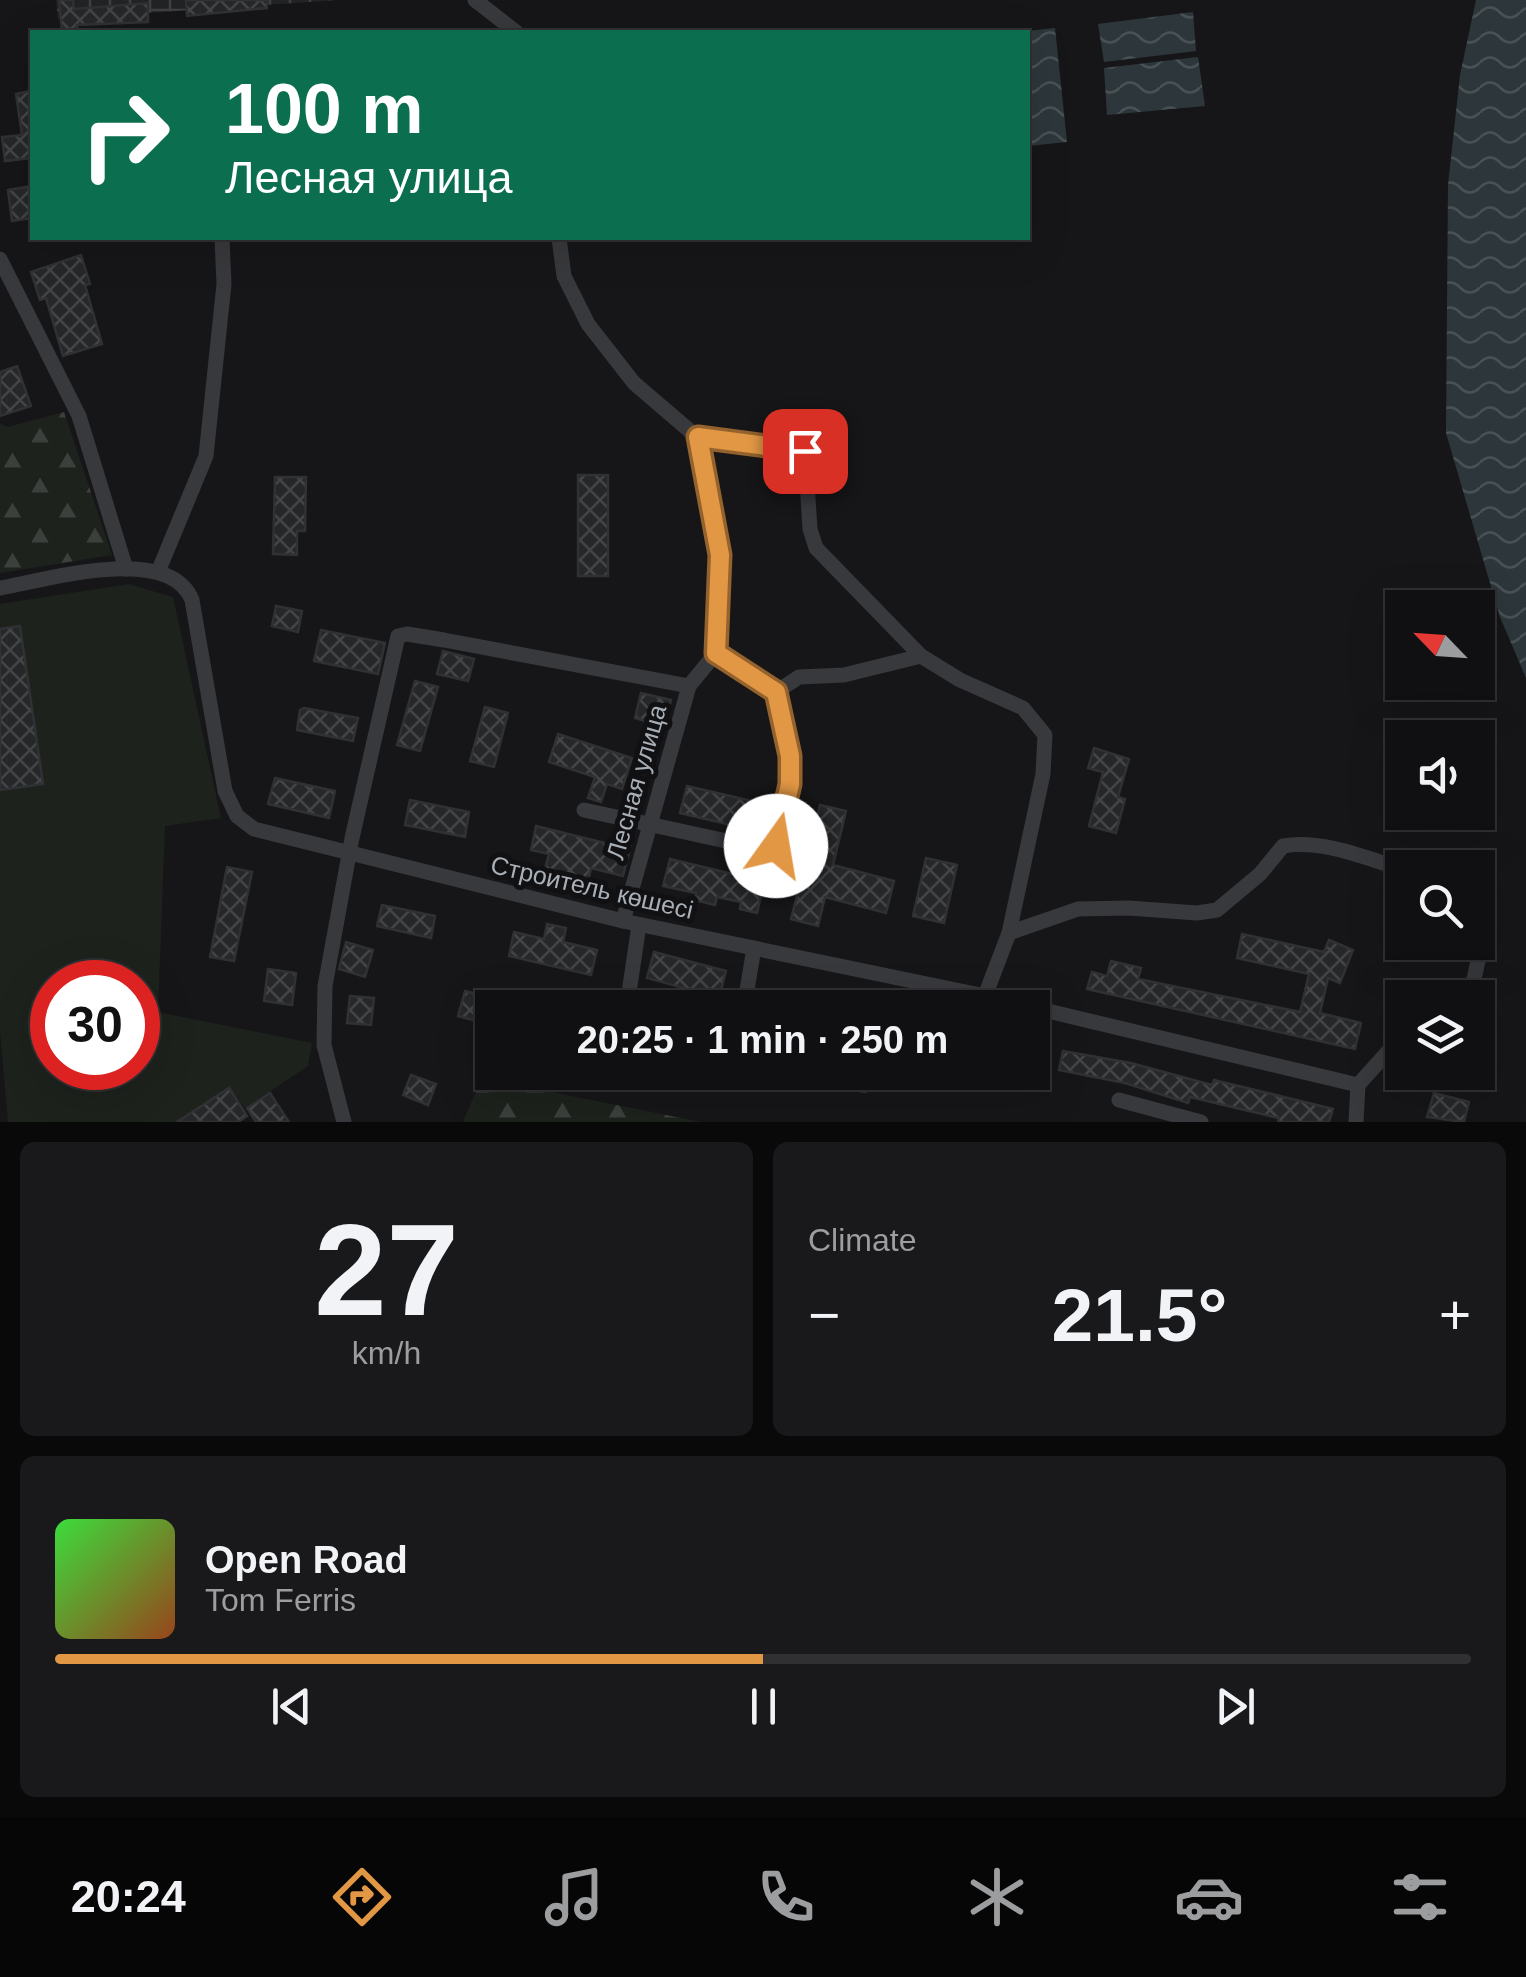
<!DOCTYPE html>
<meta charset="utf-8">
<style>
body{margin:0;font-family:Arial,sans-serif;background:#19191b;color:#f1f3f6;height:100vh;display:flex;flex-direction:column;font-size:38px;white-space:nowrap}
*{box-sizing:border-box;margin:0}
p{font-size:32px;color:#9c9d9f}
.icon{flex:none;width:55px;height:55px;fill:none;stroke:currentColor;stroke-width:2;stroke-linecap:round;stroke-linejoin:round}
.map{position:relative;height:1122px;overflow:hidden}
.drawer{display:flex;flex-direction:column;gap:20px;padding:20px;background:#09090a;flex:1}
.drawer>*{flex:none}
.guide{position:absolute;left:30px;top:30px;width:1000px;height:210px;border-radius:0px;box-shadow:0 10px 40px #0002,0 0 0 2px #303032;background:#0b6e4f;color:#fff;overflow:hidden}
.needle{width:65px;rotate:295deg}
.tools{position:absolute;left:1385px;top:590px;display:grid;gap:20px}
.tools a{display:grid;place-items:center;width:110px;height:110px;border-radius:0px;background:#101012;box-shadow:0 10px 40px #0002,0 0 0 2px #303032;font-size:50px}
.speed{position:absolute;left:30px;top:960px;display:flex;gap:20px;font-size:50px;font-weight:700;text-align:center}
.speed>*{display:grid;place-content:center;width:130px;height:130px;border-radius:50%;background:#101012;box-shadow:0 10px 40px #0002,0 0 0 2px #303032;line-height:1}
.speed .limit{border:15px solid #d22;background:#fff;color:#111}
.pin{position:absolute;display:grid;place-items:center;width:85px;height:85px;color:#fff;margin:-42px;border-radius:20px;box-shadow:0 5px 15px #0006}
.me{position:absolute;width:110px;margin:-55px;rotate:13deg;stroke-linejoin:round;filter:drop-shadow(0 0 8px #0008)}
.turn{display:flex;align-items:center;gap:35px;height:210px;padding:0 30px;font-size:45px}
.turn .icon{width:130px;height:130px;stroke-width:2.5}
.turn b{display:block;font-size:70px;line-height:85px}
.big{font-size:75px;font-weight:700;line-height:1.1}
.drawer .tile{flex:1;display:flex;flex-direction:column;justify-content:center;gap:15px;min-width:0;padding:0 35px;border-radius:15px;background:#19191b}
.drawer .dial{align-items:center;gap:0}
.dial b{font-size:130px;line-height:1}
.song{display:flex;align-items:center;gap:30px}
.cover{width:120px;height:120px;border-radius:15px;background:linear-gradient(135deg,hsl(120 70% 55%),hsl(20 70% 35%))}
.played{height:10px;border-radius:5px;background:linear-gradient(90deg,#e29745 50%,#303032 50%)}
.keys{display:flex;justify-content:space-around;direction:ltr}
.heat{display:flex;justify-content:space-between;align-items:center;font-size:55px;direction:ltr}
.drawer .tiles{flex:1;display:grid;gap:20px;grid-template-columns:1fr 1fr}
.tile:last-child{grid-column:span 2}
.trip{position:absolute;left:475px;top:990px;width:575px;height:100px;border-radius:0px;background:#101012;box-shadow:0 10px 40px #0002,0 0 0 2px #303032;font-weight:700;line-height:100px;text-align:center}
.dock{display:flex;height:160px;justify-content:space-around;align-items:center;background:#060607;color:#9c9d9f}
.dock .icon{width:70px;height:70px}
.dock .selected{color:#e29745}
.dock b{font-size:45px;color:#f1f3f6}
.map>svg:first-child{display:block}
.industrial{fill:url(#industrial-grid)}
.grass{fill:#1d221d;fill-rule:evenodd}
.forest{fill:url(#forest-firs)}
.water{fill:url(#water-waves)}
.building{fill:url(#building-cross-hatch);stroke:#303134;stroke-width:2.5}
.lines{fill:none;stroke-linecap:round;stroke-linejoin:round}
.minor{stroke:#38393d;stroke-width:15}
.route-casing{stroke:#93622d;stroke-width:25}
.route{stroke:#e29745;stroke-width:18}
.labels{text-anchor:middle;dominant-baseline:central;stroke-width:10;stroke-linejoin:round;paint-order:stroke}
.street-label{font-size:25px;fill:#a9afb7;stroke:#111113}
</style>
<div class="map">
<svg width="1526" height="1122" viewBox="0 0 1526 1122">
<defs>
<pattern id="industrial-grid" width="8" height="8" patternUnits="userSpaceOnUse" patternTransform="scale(2.5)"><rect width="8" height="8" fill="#222325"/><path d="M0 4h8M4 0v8" fill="none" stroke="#3f4042"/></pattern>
<pattern id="forest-firs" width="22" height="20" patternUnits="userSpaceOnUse" patternTransform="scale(2.5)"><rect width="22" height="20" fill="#1d221d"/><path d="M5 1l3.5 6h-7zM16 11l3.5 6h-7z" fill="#3b403c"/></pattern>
<pattern id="water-waves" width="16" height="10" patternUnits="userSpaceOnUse" patternTransform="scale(2.5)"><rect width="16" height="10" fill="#2d373b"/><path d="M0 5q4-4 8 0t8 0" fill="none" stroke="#495155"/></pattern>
<pattern id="building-cross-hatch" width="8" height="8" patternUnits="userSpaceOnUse" patternTransform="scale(2.5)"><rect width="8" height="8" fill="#262729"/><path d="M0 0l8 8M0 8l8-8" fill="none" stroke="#434446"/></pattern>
</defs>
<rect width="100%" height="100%" fill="#161618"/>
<!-- industrial -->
<path class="industrial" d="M 56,0 L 338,0 L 58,19 Z"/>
<!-- grass -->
<path class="grass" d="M 129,584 L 173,597 L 221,818 L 165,826 L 158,1012 L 312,1043 L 308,1066 L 245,1108 L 229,1088 L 177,1122 L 8,1122 L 0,1032 L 0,790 L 43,783 L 20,626 L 0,629 L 0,604 ZM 52,982 L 138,982 L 138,1068 L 52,1068 Z"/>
<!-- forest -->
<g class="forest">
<path d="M 64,412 L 112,555 L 0,573 L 0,424 L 8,427 Z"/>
<path d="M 482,1078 L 701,1122 L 463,1122 Z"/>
</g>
<!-- water -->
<g class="water">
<path d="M 1476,0 L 1526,0 L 1526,678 L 1500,617 L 1446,433 L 1448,185 L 1460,75 Z"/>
<path d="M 1193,12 L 1196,51 L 1104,62 L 1098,24 Z"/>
<path d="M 1055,28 L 1067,142 L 1028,146 L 1028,32 L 1018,32 Z"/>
<path d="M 1198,57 L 1205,106 L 1107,115 L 1104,68 Z"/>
</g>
<!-- building -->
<g class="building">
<path d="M 59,0 L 73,0 L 74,9 L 148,3 L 148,22 L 77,25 L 78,32 L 62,32 Z"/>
<path d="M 186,0 L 267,0 L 267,8 L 187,16 Z"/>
<path d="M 30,91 L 32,158 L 5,161 L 2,137 L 22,135 L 16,94 Z"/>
<path d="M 32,186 L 32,218 L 12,221 L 8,190 Z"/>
<path d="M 81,255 L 90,284 L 85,285 L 102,344 L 63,356 L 46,298 L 40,300 L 31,272 Z"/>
<path d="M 17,366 L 31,406 L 0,416 L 0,372 Z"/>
<rect x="578" y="475" width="30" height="101"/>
<path d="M 275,477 L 306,477 L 305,531 L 297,531 L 297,555 L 273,554 Z"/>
<path d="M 276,606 L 302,611 L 298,632 L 272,626 Z"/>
<path d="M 20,626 L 43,784 L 0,790 L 0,629 Z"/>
<path d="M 321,630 L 385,643 L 378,674 L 314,661 Z"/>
<path d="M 443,651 L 474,659 L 468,681 L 437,674 Z"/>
<path d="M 415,681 L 438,687 L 420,751 L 397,745 Z"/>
<path d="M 641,693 L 671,700 L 664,726 L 635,718 Z"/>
<path d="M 485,707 L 508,713 L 494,767 L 470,761 Z"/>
<path d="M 304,708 L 358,718 L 353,741 L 297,730 L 300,710 Z"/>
<path d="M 558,734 L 632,758 L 622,789 L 607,784 L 601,802 L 588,798 L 595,777 L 549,762 Z"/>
<path d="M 1094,748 L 1129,759 L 1118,797 L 1125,799 L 1116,833 L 1089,826 L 1103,772 L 1088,768 Z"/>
<path d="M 275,778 L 335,791 L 329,818 L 268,804 Z"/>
<path d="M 687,786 L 773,806 L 765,833 L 680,813 Z"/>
<path d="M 410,800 L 469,812 L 465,837 L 405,825 Z"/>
<path d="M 820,805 L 846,811 L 833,865 L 894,881 L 886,913 L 825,897 L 818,926 L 791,919 Z"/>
<path d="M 536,826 L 613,845 L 615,837 L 632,841 L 623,876 L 591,868 L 587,886 L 543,876 L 549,854 L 531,850 Z"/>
<path d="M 926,858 L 957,865 L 944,923 L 913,916 Z"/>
<path d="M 670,859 L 745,877 L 747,870 L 766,874 L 757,913 L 740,909 L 741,902 L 717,897 L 715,905 L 695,900 L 696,893 L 663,886 Z"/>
<path d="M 227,867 L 252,872 L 234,961 L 210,957 Z"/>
<path d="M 382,905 L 435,916 L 431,938 L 377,926 Z"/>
<path d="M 547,924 L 566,928 L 563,942 L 597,950 L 591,975 L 509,956 L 514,932 L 544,939 Z"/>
<path d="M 1242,934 L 1324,952 L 1329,940 L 1353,950 L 1340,983 L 1328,978 L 1320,1013 L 1361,1023 L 1355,1049 L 1087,989 L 1092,972 L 1107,976 L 1111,961 L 1141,968 L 1138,979 L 1300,1012 L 1309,974 L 1237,958 Z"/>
<path d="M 346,942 L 373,950 L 365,977 L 339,969 Z"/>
<path d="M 654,952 L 726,971 L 719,998 L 647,978 Z"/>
<path d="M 268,969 L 296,973 L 292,1005 L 264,1001 Z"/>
<path d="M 465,991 L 492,998 L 492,1025 L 458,1016 Z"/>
<path d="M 782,992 L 829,1002 L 828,1008 L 779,1008 Z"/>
<path d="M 350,996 L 374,998 L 371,1025 L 347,1023 Z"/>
<path d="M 1063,1051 L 1131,1063 L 1212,1085 L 1214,1080 L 1333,1109 L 1329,1122 L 1278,1122 L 1279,1118 L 1190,1097 L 1188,1103 L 1125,1083 L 1059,1070 Z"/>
<path d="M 790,1072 L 870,1072 L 866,1092 L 789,1079 Z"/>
<path d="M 411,1075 L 436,1084 L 428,1105 L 403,1095 Z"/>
<path d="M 229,1088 L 247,1116 L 238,1122 L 177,1122 Z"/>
<path d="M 270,1093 L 289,1122 L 256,1122 L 247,1108 Z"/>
<path d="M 1434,1093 L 1469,1102 L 1464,1122 L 1427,1117 Z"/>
</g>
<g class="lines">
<!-- minor -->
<g class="minor">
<path d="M 475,0 L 516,32"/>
<path d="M 559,238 L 564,276 L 588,324 L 634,383 L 697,437 L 720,555 L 716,653 L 689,686 L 623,921"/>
<path d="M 0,259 L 79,416 L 126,569"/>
<path d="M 697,437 L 805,451 L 810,529 L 816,548 L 921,656 L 960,680 L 1023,708 L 1045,735 L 1043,774 L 1009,933 L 985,996"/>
<path d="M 158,572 L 206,456 L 224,284 L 222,238"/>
<path d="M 0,588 C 46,580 169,543 192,600 L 225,791 L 237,816 L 254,829 L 623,921 L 985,996 L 1358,1085"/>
<path d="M 776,692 L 799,677 L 844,675 L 921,656"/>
<path d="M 584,810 L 772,851 L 790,784 L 790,756 L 776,692 L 716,653"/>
<path d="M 1009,933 L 1078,909 L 1129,908 L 1197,913 L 1217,910 L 1260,874 L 1283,846 C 1322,839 1365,858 1402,869"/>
<path d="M 1452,998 L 1473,983 L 1482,944 L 1478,932"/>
<path d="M 638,1008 L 627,1006 L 639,925"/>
<path d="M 744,1008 L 754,948"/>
<path d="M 1119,1100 L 1201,1122"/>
<path d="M 344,1122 L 324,1045 L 325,986 L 352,838 L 398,636 L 407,634 L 444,640 L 689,686"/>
<path d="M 1356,1122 L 1358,1085 L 1402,1036"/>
</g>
</g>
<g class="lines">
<!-- route casing -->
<g class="route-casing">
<path id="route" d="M 776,846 L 790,784 L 790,756 L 776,692 L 716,653 L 720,555 L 698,437 L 805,451"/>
</g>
<!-- route -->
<use href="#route" class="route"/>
</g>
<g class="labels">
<!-- street labels -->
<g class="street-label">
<text transform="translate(636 782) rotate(-74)">Лесная улица</text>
<text transform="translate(592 887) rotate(13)">Строитель көшесі</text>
</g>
</g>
</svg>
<div class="tools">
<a><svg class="needle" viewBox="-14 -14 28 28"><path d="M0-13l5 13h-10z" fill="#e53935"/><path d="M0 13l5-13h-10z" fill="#9c9d9f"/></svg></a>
<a><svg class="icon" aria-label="sound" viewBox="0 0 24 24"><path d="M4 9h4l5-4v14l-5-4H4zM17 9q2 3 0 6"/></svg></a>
<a><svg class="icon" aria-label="search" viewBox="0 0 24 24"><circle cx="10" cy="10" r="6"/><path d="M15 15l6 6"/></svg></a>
<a><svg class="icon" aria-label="layers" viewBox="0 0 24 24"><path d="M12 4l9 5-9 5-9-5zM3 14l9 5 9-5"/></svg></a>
</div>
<div class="speed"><div class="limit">30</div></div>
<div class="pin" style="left:805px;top:451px;background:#d93025"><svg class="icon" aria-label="arrive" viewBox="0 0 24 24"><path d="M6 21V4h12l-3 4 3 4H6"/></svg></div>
<svg class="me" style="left:776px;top:846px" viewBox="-20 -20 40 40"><circle r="19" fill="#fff"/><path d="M0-13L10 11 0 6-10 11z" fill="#e29745"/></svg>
<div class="trip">20:25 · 1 min · 250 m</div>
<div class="guide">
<div class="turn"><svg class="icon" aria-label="right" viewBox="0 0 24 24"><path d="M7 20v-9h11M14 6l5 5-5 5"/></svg><div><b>100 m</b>Лесная улица</div></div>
</div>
</div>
<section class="drawer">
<div class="tiles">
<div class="tile dial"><b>27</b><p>km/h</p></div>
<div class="tile"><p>Climate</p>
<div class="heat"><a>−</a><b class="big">21.5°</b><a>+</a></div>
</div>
<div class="tile">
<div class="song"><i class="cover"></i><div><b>Open Road</b><p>Tom Ferris</p></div></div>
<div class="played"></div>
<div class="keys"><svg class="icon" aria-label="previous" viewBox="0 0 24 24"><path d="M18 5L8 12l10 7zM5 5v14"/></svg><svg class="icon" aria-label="pause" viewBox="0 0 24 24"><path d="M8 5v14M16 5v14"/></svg><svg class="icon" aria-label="next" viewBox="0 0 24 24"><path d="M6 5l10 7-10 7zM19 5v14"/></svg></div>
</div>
</div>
</section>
<nav class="dock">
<b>20:24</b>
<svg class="icon selected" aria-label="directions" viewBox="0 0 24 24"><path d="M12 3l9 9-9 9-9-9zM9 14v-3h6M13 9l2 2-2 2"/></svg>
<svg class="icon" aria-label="music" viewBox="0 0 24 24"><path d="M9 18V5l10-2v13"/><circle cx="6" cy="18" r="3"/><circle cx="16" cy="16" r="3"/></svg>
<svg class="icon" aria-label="phone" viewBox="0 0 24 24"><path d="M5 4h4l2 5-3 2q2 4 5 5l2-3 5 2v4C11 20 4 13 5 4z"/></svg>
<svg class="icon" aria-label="climate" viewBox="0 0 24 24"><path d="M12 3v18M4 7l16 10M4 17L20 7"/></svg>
<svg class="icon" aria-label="car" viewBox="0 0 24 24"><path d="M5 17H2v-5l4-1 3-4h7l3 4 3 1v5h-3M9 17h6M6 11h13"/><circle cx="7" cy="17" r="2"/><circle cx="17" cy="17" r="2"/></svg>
<svg class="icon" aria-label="filters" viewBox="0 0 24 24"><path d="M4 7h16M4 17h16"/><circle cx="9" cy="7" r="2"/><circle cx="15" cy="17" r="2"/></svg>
</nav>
